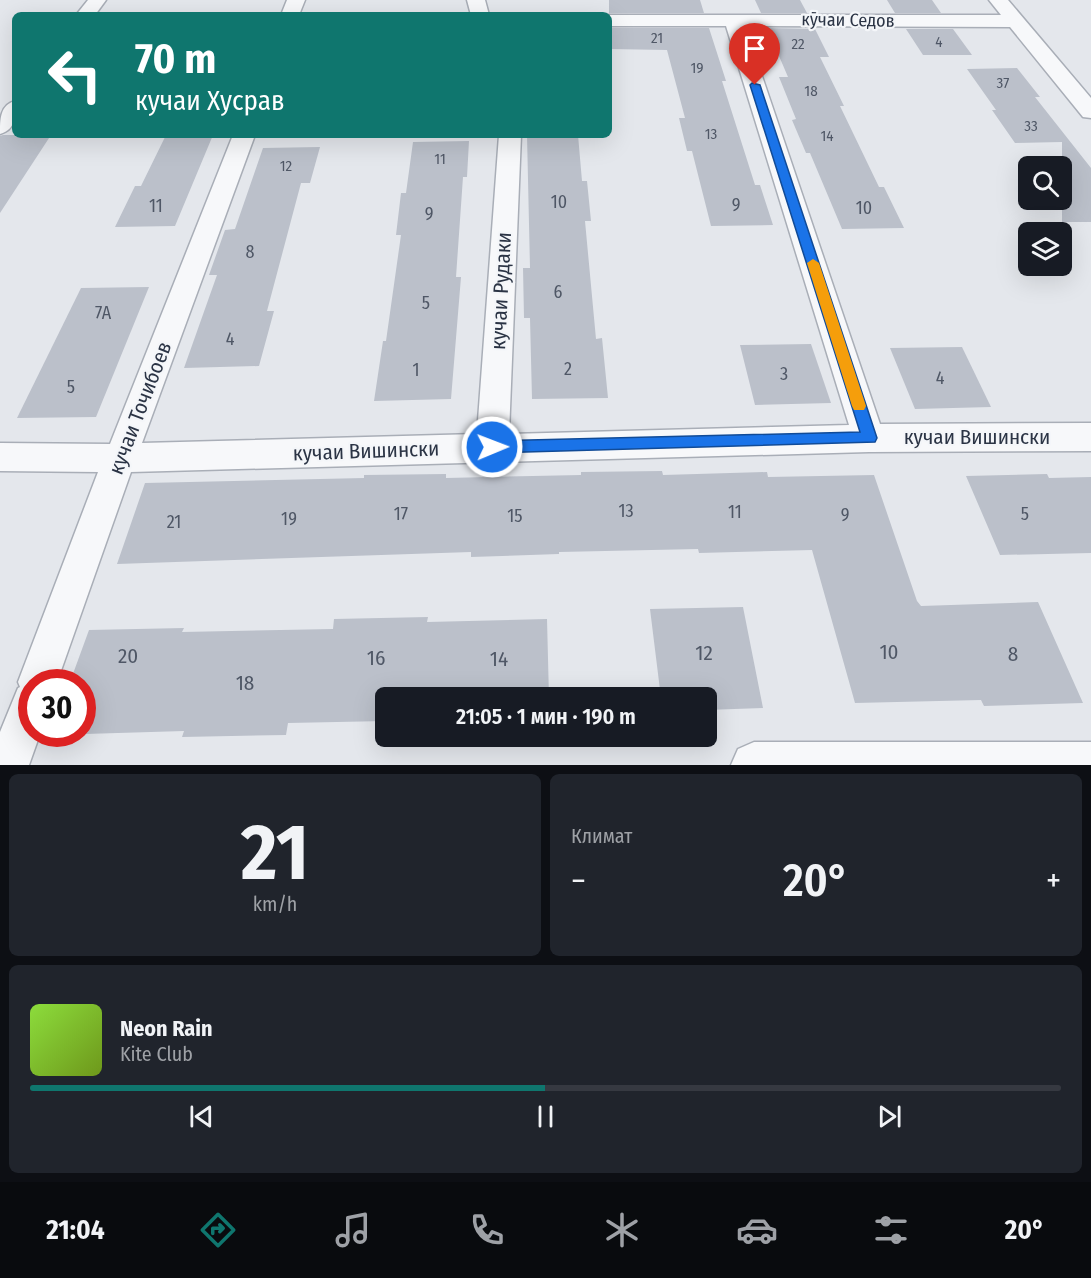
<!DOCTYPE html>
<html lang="ru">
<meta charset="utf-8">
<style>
body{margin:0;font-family:"Fira Sans Condensed",sans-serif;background:#20242c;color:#f1f3f6;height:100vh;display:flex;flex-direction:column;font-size:22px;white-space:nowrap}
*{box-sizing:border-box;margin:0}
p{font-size:20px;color:#9ea1a6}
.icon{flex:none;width:33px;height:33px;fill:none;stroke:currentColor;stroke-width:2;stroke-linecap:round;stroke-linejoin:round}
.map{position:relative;height:765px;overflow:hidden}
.sheet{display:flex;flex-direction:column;gap:9px;padding:9px;background:#0d0f14;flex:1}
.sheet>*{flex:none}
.guide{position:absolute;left:12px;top:12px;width:600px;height:126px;border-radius:9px;box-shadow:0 6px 24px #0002;background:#0f766e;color:#fff;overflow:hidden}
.controls{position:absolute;left:1018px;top:156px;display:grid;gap:12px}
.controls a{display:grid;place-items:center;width:54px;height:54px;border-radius:9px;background:#171b24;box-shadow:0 6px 24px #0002;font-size:30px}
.speed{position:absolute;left:18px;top:669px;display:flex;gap:12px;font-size:30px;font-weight:700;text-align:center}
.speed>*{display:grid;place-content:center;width:78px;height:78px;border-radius:50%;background:#171b24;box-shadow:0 6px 24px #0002;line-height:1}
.speed .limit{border:9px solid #d22;background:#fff;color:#111}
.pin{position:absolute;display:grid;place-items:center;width:51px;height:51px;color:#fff;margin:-62px -26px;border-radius:50% 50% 50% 0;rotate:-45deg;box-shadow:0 0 6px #0007}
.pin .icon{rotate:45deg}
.me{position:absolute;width:66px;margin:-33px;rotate:89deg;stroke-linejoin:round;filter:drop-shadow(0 0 4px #0008)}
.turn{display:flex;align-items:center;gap:21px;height:126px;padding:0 24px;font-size:27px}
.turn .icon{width:78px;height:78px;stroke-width:2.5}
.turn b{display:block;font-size:42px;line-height:51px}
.big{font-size:45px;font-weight:600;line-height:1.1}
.sheet .tile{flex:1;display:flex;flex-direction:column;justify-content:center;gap:9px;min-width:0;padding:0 21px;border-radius:9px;background:#20242c}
.sheet .dial{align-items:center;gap:0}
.dial b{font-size:78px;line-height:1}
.song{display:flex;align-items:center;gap:18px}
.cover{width:72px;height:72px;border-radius:9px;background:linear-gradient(135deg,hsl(90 70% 55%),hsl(80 70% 35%))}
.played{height:6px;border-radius:3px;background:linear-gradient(90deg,#0f766e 50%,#363941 50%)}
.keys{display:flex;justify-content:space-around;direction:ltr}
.heat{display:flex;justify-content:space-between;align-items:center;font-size:33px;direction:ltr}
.sheet .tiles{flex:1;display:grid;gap:9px;grid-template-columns:1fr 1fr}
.tile:last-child{grid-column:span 2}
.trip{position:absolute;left:375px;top:687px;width:342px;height:60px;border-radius:9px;background:#171b24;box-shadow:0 6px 24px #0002;font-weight:600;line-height:60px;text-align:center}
.dock{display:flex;height:96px;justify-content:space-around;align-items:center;background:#090b0e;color:#9ea1a6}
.dock .icon{width:42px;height:42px}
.dock .active{color:#0f766e}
.dock b{font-size:27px;color:#f1f3f6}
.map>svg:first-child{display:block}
.building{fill:#bbc0ca}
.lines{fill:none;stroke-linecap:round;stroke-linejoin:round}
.minor-casing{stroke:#a9aeb7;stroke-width:3}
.tertiary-casing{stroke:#a9aeb7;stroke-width:3}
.minor{fill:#f7f8fa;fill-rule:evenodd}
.tertiary{fill:#f7f8fa;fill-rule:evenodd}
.route{fill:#1a73e8;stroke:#114b97;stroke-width:1.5}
.slow{fill:#f59e0b}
.labels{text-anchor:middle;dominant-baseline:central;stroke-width:4.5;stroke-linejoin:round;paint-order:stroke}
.far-number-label{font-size:15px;fill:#4f5766}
.far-street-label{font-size:18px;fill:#2b3445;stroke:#f4f6f9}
.number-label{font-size:18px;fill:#4f5766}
.street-label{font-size:21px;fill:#2b3445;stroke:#f4f6f9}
.near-number-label{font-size:21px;fill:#4f5766}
</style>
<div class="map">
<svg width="1091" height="765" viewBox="0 0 1091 765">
<rect width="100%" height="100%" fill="#e4e7ec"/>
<!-- building -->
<g class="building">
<path d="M 609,0 L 700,0 L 704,13 L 609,13 Z"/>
<path d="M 755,0 L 800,0 L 807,13 L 761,13 Z"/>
<path d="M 887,0 L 932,0 L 941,13 L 895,13 Z"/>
<path d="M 609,28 L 709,28 L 726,81 L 722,81 L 755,185 L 760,185 L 773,225 L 711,226 L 692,151 L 687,151 L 679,118 L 685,118 L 667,50 L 609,49 Z"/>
<path d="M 767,28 L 815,29 L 829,57 L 820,57 L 844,106 L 840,106 L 879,187 L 884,187 L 904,228 L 842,229 L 810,153 L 806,153 L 792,120 L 796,119 L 779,77 L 788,77 Z"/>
<path d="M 906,29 L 953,29 L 972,55 L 923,55 Z"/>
<path d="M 1017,68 L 1040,97 L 1035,97 L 1091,168 L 1091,222 L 1062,222 L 1062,142 L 1015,143 L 992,110 L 996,110 L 967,69 Z"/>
<path d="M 3,135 L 51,135 L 0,213 L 0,136 Z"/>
<path d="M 166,135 L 213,135 L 175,226 L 115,227 L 135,186 L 141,186 Z"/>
<path d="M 527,135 L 578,135 L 582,181 L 587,181 L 591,221 L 585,221 L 596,339 L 602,338 L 608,398 L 532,399 L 530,318 L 524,318 L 523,268 L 530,268 Z"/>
<path d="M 469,141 L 467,177 L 463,177 L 456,277 L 461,277 L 451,399 L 374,401 L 383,341 L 386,341 L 401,235 L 396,235 L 401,193 L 406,193 L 413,142 Z"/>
<path d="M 320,147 L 310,183 L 301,183 L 267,311 L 274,311 L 259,366 L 184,368 L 217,275 L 209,275 L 225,230 L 235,229 L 263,148 Z"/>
<path d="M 149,287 L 96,417 L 17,418 L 81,288 Z"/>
<path d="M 811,344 L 831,403 L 755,405 L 740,345 Z"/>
<path d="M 962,347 L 991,407 L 915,409 L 890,348 Z"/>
<path d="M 662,471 L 663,475 L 767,472 L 768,477 L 874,475 L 917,601 L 921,606 L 1038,602 L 1083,703 L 984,706 L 981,700 L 855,703 L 812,550 L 699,553 L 698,549 L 559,552 L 559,554 L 471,557 L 471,552 L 117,564 L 145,483 L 364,478 L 364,475 L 446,474 L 446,478 L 581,475 L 581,472 Z"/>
<path d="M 1047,474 L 1049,478 L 1091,477 L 1091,553 L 1000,555 L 966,476 Z"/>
<path d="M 743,607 L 763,708 L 706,710 L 706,698 L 661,698 L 650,609 Z"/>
<path d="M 428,617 L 427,622 L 547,619 L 549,698 L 386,698 L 386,721 L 288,723 L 286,735 L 182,737 L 184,731 L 52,735 L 82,734 L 82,682 L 70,682 L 89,630 L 184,628 L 182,632 L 333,629 L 334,619 Z"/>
</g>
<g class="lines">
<!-- minor casing -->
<g class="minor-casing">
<g id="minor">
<path d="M 88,0 L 106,0 L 95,15 L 76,15 Z"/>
<path d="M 287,0 L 305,0 L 299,15 L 281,15 Z"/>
<path d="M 467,0 L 485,0 L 489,15 L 471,15 Z"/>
<path d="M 989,0 L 1008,0 L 1091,98 L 1091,118 L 1083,117 L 1010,27 L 745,26 L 880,424 L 1091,423 L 1091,451 L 869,452 L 131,472 L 57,682 L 32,682 L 32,734 L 40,734 L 29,765 L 0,765 L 0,732 L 18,688 L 20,687 L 18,682 L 98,472 L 0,471 L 0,443 L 110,444 L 233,135 L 255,135 L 142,443 L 477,434 L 499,135 L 521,135 L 509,434 L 849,425 L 726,26 L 609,26 L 609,15 L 607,15 L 1001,15 Z"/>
<path d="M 15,101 C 15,115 17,129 0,134 C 0,119 0,105 15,101 Z"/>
</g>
</g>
<!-- tertiary casing -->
<g class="tertiary-casing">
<path id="tertiary" d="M 754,742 L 1091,742 L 1091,765 L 731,765 L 738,749 Z"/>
</g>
<!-- minor -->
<use href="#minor" class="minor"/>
<!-- tertiary -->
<use href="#tertiary" class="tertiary"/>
</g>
<!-- route -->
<path class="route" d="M 752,83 L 760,85 L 877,438 L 875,442 L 492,453 L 486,452 L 484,447 L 486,442 L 492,441 L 860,432 L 750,85 Z"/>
<!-- slow -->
<path class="slow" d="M 813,259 L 819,263 L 866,406 L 864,410 L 854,410 L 852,406 L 807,263 Z"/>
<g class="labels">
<!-- far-number labels -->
<g class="far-number-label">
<text x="657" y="38">21</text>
<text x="939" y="42">4</text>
<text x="798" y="44">22</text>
<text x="697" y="68">19</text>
<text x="1003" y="83">37</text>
<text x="811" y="91">18</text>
<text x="1031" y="126">33</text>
<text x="711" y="134">13</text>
<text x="827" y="136">14</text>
<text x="440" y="159">11</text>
<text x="286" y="166">12</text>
</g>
<!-- far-street labels -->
<g class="far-street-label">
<text transform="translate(848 20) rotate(1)">кӯчаи Седов</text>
</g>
<!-- number labels -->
<g class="number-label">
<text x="559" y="202">10</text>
<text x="736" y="205">9</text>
<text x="156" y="206">11</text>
<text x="864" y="208">10</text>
<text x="429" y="214">9</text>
<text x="250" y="252">8</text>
<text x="558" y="292">6</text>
<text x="426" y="303">5</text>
<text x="103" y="313">7А</text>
<text x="230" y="339">4</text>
<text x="568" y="369">2</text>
<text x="416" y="370">1</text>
<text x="784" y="374">3</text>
<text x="940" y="378">4</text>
<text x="71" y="387">5</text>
<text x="626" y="511">13</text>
<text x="735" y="512">11</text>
<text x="401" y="514">17</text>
<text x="1025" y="514">5</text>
<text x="845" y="515">9</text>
<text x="515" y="516">15</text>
<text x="289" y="519">19</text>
<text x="174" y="522">21</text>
</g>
<!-- street labels -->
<g class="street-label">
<text transform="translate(501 291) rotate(-87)">кучаи Рудаки</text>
<text transform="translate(140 408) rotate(-69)">кучаи Точибоев</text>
<text x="977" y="437">кучаи Вишински</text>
<text transform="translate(366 451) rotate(-2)">кучаи Вишински</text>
</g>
<!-- near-number labels -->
<g class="near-number-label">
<text x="889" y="652">10</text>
<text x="704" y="653">12</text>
<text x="1013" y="654">8</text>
<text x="128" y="656">20</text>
<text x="376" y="658">16</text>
<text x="499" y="659">14</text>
<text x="245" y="683">18</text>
</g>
</g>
</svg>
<div class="controls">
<a><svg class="icon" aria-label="search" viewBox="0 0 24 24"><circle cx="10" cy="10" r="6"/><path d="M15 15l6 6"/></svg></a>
<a><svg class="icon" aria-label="layers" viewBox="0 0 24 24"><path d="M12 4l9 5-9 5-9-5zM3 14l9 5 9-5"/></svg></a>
</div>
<div class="speed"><div class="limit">30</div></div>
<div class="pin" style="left:755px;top:85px;background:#d93025"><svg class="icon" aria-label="arrive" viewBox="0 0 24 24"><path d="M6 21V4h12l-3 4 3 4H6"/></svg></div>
<svg class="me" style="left:492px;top:447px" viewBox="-20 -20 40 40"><circle r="17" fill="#1a73e8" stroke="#fff" stroke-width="3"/><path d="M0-11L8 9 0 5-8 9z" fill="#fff"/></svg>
<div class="trip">21:05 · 1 мин · 190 m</div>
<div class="guide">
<div class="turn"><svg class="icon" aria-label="left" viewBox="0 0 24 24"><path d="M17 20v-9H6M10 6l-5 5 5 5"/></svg><div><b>70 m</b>кучаи Хусрав</div></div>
</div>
</div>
<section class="sheet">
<div class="tiles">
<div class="tile dial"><b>21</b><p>km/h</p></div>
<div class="tile"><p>Климат</p>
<div class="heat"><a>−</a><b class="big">20°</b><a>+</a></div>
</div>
<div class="tile">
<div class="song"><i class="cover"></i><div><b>Neon Rain</b><p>Kite Club</p></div></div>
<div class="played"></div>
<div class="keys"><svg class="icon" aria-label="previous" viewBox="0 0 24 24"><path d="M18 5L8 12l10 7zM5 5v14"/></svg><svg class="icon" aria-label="pause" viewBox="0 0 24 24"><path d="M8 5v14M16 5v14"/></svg><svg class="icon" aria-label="next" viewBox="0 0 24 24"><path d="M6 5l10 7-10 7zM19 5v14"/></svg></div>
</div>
</div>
</section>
<nav class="dock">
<b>21:04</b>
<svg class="icon active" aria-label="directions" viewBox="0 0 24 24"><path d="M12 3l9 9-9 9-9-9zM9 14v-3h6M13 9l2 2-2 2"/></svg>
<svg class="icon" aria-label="music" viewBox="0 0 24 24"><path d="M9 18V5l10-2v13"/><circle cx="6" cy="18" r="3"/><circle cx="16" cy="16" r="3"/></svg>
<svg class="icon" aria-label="phone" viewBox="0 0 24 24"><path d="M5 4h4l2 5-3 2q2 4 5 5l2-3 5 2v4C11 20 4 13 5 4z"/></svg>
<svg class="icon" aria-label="climate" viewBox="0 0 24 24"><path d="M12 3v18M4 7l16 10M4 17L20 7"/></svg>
<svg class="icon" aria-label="car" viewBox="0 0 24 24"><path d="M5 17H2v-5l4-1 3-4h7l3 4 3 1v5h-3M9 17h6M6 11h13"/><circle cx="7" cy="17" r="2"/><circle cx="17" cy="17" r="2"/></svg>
<svg class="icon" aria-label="filters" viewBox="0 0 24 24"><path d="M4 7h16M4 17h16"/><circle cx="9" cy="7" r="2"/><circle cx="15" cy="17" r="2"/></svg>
<b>20°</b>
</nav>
